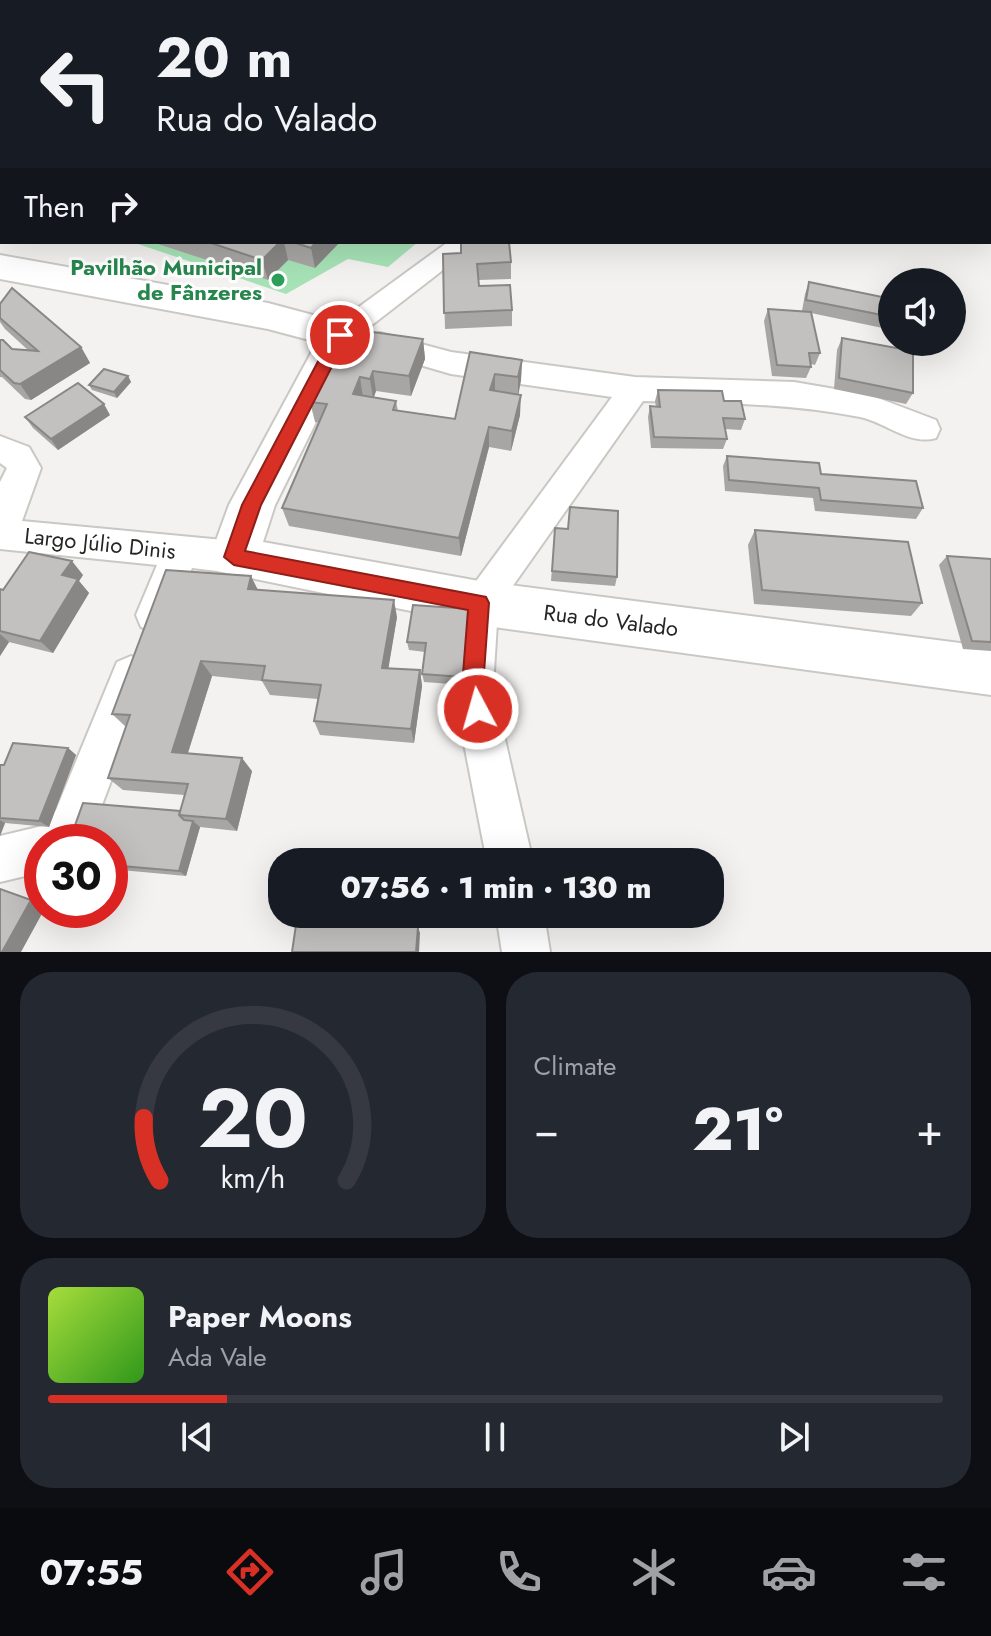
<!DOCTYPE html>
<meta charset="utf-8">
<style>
body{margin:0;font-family:Jost,sans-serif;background:#242831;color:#f1f3f6;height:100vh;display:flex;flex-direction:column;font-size:30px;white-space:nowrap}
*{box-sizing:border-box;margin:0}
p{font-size:26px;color:#9ea1a6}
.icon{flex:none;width:44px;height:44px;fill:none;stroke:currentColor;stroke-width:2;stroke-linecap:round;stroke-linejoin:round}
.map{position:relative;height:952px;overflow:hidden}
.drawer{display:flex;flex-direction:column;gap:20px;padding:20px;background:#0d0f14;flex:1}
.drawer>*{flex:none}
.guide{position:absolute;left:0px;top:0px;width:992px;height:244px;box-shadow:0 8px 32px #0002;background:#171b24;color:#f1f3f6;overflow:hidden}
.buttons{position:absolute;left:878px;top:268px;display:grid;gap:16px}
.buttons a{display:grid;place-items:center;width:88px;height:88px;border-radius:50%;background:#171b24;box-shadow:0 8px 32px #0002;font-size:40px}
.speed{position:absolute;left:24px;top:824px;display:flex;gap:16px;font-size:40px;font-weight:700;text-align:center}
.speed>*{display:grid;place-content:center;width:104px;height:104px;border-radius:50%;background:#171b24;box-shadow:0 8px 32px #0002;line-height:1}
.speed .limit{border:12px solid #d22;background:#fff;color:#111}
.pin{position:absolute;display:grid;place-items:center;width:68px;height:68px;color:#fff;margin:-34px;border:4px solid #fff;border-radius:50%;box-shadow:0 2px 8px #0007}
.me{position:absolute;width:88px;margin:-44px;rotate:354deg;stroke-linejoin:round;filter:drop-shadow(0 0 6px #0008)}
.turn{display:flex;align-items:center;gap:28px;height:168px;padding:0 24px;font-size:36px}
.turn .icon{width:104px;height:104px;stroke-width:2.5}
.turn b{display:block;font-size:56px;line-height:68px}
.then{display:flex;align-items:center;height:76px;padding:0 24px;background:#0003;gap:16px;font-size:30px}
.big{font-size:60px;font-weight:800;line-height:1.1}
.drawer .card{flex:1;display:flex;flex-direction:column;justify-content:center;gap:12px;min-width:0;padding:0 28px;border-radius:32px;background:#242831}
.drawer .dial{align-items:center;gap:0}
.dial svg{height:208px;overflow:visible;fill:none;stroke:#363941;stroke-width:7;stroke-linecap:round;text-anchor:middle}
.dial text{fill:#f1f3f6;stroke:none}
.song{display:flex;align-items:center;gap:24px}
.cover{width:96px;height:96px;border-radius:12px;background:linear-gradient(135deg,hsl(80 70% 55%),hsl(110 70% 35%))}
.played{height:8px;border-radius:4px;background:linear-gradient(90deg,#d93025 20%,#363941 20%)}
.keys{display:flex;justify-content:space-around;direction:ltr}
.heat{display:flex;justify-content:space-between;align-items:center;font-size:44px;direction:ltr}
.drawer .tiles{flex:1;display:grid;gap:20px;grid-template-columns:1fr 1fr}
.card:last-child{grid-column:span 2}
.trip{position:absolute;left:268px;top:848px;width:456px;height:80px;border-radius:32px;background:#171b24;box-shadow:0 8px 32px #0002;font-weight:800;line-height:80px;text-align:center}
.dock{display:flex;height:128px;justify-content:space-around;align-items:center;background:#090b0e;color:#9ea1a6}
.dock .icon{width:56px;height:56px}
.dock .selected{color:#d93025}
.dock b{font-size:36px;color:#f1f3f6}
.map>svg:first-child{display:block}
.green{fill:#a6e2b6}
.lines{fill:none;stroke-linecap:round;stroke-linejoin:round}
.street-casing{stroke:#cac8c5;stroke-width:4}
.secondary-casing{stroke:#cac8c5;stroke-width:4}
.street{fill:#fff;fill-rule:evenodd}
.secondary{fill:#fff;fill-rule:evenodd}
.wall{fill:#a8a6a4}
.shaded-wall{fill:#888786}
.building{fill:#c3c1bf;stroke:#888786;stroke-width:2}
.route{fill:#d93025;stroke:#8d1f18;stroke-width:2}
.leisure-dot{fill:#2e9e5b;stroke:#fff;stroke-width:3}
.labels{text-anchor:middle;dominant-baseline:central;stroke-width:6;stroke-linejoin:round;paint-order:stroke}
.leisure-label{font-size:22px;font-weight:bold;fill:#27864d;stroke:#fff;text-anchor:end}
.street-label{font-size:22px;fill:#252524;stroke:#fff}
</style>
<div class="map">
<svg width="991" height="952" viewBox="0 0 991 952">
<rect width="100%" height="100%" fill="#f4f2f0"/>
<!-- green -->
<path class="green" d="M 132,242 L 418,242 L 388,267 L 348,259 L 286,294 Z"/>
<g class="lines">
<!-- street casing -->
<g class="street-casing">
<g id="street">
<rect x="110" y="0" width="20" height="2"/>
<path d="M 413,0 L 433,0 L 434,2 L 414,2 Z"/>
<path d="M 563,0 L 583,0 L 562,2 Z"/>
<path d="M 889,0 L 909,0 L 888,2 Z"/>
<path d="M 448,242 L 479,242 L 350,342 L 340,345 L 330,342 L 325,335 L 330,328 Z"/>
<path d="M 380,333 L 451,352 L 635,377 L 794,382 L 870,395 L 936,420 L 940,429 L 936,438 C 910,446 885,422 860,417 C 788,403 716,403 643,401 L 498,607 L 493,687 L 533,862 L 487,862 L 453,687 L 460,603 L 612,397 L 451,374 L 369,350 L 365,343 L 369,336 Z"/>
<path d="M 0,436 L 29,447 L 41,468 L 22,521 L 234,541 L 247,546 L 252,557 L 247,568 L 234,573 L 192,568 L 169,627 L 155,632 L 141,627 L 136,615 L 157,565 L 0,549 L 0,482 L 7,468 L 0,463 Z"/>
<path d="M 131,656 L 145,662 L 151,675 L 88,842 L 42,842 L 42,872 L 0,882 L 0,836 L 42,826 L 56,810 L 117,662 Z"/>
<path d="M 496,914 L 544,914 L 550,952 L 502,952 Z"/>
</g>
</g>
<!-- secondary casing -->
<g class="secondary-casing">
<path id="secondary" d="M 0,255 L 268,303 L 354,326 L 359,335 L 275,505 L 263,542 L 479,581 L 991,647 L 991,695 L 479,625 L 217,571 L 210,557 L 229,505 L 317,342 L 268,329 L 0,279 Z"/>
</g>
<!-- street -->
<use href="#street" class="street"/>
<!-- secondary -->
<use href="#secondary" class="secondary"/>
</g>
<!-- wall -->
<g class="wall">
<path d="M 16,0 L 76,0 L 73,2 L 17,2 Z"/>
<path d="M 127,0 L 212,0 L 211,2 L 172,2 L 172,1 L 171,2 L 126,2 Z"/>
<path d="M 576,0 L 896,0 L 895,2 L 576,2 Z"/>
<path d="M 2,152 L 2,222 L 0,222 L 0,154 Z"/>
<path d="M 152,242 L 340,242 L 315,268 L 288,260 L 268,280 Z"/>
<path d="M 443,254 L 511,262 L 511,279 L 479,280 L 479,286 L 512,310 L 512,326 L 445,329 Z"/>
<path d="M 809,282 L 892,299 L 892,330 L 811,313 L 820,353 L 815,365 L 811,364 L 811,367 L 806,378 L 772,376 L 764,321 L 768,309 L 802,311 L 805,294 Z"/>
<path d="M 0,304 L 81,347 L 90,363 L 31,400 L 25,399 L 2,377 L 0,377 L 0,340 L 12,349 L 29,351 L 5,329 L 0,322 Z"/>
<path d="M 842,338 L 913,393 L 906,404 L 834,389 L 837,350 Z"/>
<path d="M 423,339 L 425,359 L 411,396 L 376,391 L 374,397 L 396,401 L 398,411 L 455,419 L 470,352 L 522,360 L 521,380 L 518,394 L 520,415 L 511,451 L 489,447 L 461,556 L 289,526 L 282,508 L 319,423 L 315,422 L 310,402 Z"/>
<path d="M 128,376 L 131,382 L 117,398 L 92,390 L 89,385 Z"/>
<path d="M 658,390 L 724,401 L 745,419 L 741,430 L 725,429 L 727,439 L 723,449 L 651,448 L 648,417 L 650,406 L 656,407 L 655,401 Z"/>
<path d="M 110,415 L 58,450 L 33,428 L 25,417 Z"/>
<path d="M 727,456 L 821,474 L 923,508 L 916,519 L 815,511 L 813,498 L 725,491 L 723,466 Z"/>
<path d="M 570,507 L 617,577 L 615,586 L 551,581 L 555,528 L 568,529 Z"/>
<path d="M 755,530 L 922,603 L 911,616 L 754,604 L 748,545 Z"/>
<path d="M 947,556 L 991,559 L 991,651 L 963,649 L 939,565 Z"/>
<path d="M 83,575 L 79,581 L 89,593 L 53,653 L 9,642 L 0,656 L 0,589 L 3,590 Z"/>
<path d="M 257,589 L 397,617 L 388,668 L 420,670 L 422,686 L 414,743 L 320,735 L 314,721 L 318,699 L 270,695 L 262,681 L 212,676 L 188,753 L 252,771 L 237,831 L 200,827 L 186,876 L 110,869 L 110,842 L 180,811 L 184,795 L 123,790 L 108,778 L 126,727 L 112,714 Z"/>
<path d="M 470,609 L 470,618 L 464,685 L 424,682 L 422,674 L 425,652 L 409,650 L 407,642 Z"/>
<path d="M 68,748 L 76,755 L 49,827 L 5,823 L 0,836 L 0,765 L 4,765 Z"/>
</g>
<!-- shaded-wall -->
<g class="shaded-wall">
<path d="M 55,0 L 76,0 L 73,2 L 51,2 Z"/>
<path d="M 2,71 L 2,88 L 0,91 L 0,74 Z"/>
<path d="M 280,242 L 284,242 L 288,260 L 268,280 L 262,260 Z"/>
<path d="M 316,242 L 340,242 L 315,268 L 311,248 Z"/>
<path d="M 423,339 L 425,359 L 411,396 L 409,376 Z"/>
<path d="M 81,347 L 90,363 L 31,400 L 20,384 Z"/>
<path d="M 522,360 L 521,380 L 518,397 L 518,377 Z"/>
<path d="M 373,371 L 376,391 L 373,399 L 370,379 Z"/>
<path d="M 495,374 L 495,394 L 490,390 Z"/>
<path d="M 128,376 L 131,382 L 117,398 L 114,392 Z"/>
<path d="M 360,377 L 363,398 L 353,394 Z"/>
<path d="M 521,395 L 520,415 L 511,451 L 512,431 Z"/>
<path d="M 104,404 L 110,415 L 58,450 L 51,439 Z"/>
<path d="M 489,427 L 489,447 L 461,556 L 459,538 Z"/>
<path d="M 72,561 L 83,575 L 79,581 L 89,593 L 53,653 L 40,641 L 62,575 Z"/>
<path d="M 251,576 L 260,594 L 248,589 Z"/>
<path d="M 394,600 L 397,617 L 386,683 L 382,668 Z"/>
<path d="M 470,609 L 470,618 L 464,685 L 463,677 Z"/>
<path d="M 0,634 L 9,642 L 0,656 Z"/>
<path d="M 201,661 L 212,676 L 184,765 L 172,752 Z"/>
<path d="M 420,670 L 422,686 L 414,743 L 411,729 Z"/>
<path d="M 68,748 L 76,755 L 49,827 L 39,821 Z"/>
<path d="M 242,758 L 252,771 L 237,831 L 226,819 Z"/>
<path d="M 0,820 L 5,823 L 0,836 Z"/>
<path d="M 193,821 L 200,827 L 186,876 L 179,871 Z"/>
<path d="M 31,900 L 42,905 L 42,910 L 44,910 L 21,952 L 2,952 Z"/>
<path d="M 418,927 L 420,933 L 419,952 L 416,952 Z"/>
</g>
<!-- building -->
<g class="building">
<path d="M 27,0 L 55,0 L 51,2 L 35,2 Z"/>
<path d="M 127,0 L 162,0 L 161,2 L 126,2 Z"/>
<path d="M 239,0 L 258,0 L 257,2 L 238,2 Z"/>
<rect x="311" y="0" width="99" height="2"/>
<path d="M 578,0 L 883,0 L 882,2 L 578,2 Z"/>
<path d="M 907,0 L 927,0 L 927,2 L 906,2 Z"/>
<path d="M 0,62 L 2,62 L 2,71 L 0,74 Z"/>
<rect x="0" y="160" width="2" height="42"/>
<path d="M 208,242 L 280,242 L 262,260 Z"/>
<path d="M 293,242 L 316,242 L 311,248 Z"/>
<path d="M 461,242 L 509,242 L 511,262 L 477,264 L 479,286 L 510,285 L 512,310 L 444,313 L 443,254 L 461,253 Z"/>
<path d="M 809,282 L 892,299 L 892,317 L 806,300 Z"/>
<path d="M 12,288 L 81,347 L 20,384 L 14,383 L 0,370 L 0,340 L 3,340 L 12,349 L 38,351 L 0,318 L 0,304 Z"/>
<path d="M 768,309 L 811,312 L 820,353 L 809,353 L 811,367 L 777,365 Z"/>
<path d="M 344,328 L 423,339 L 409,376 L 373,371 L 370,379 L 360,377 L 353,394 L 396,401 L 393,410 L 455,419 L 470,352 L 522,360 L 518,377 L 495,374 L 490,390 L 521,395 L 512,431 L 489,427 L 459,538 L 282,508 L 327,404 L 310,402 Z"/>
<path d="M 842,338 L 913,351 L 913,393 L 839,378 Z"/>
<path d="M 104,369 L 128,376 L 114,392 L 89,385 Z"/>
<path d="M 78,383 L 104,404 L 51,439 L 25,417 Z"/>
<path d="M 658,390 L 722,391 L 724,401 L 741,401 L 745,419 L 723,418 L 727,439 L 654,437 L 650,406 L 660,407 Z"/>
<path d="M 727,456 L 819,463 L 821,474 L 916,481 L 923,508 L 821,500 L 819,488 L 729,480 Z"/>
<path d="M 570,507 L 618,511 L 617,577 L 552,571 L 555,528 L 568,529 Z"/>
<path d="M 755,530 L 908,542 L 922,603 L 762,590 Z"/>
<path d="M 29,552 L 72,561 L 62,575 L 78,579 L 40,641 L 0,631 L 0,589 L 3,590 Z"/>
<path d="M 947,556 L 991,559 L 991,642 L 972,641 Z"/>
<path d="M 166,570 L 251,576 L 248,589 L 394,600 L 382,668 L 420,670 L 411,729 L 314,721 L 321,685 L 262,680 L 265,666 L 201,661 L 172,752 L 242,758 L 226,819 L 179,815 L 188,784 L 108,778 L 130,715 L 112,714 Z"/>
<path d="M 413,605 L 470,609 L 463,677 L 422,674 L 426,643 L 407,642 Z"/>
<path d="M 13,743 L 68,748 L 39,821 L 0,818 L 0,765 L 4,765 Z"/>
<path d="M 83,803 L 180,811 L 179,815 L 184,820 L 193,821 L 179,871 L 110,865 L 110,842 L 69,842 Z"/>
<path d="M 0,889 L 31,900 L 2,952 L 0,952 Z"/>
<path d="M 296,925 L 418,927 L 416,952 L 292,952 Z"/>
</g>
<!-- route -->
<path class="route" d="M 340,329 L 348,335 L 261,505 L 245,551 L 486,597 L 489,603 L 483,687 L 489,709 L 486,716 L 478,719 L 470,716 L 462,687 L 468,610 L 234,565 L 224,557 L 242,505 L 332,335 Z"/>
<!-- markers -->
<circle class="leisure-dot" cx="278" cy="280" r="8"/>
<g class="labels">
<!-- leisure labels -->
<g class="leisure-label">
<text x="262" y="267">Pavilhão Municipal<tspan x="262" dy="25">de Fânzeres</tspan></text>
</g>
<!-- street labels -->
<g class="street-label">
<text transform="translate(100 543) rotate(6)">Largo Júlio Dinis</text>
<text transform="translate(611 620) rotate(7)">Rua do Valado</text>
</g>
</g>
</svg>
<div class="buttons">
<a><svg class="icon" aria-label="sound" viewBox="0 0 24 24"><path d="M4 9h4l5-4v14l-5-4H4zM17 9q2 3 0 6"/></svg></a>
</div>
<div class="speed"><div class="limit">30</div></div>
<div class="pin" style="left:340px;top:335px;background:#d93025"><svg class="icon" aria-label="arrive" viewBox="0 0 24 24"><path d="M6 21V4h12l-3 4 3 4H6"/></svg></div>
<svg class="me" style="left:478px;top:709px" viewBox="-20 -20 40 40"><circle r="17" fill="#d93025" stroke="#fff" stroke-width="3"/><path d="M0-11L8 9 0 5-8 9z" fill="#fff"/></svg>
<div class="trip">07:56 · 1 min · 130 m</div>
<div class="guide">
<div class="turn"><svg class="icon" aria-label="left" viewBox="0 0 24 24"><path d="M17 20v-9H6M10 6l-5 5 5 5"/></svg><div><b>20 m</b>Rua do Valado</div></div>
<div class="then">Then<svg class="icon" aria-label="right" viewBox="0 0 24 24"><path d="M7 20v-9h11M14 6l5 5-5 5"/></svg></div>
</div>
</div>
<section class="drawer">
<div class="tiles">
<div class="card dial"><svg viewBox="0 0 100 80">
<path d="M14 69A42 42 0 1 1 86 69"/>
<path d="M14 69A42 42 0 0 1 8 45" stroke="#d93025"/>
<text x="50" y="56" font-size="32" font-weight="700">20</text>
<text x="50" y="72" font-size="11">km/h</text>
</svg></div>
<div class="card"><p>Climate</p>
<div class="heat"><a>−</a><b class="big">21°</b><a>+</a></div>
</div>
<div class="card">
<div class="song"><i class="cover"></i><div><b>Paper Moons</b><p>Ada Vale</p></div></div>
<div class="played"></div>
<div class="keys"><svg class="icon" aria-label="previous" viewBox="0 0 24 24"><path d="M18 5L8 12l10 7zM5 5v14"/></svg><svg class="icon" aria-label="pause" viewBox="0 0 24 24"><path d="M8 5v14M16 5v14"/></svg><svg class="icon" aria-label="next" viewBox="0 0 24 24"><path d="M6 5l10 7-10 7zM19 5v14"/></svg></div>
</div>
</div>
</section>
<nav class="dock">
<b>07:55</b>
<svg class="icon selected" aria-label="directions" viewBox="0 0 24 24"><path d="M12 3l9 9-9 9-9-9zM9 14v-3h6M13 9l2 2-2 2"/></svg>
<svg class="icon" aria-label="music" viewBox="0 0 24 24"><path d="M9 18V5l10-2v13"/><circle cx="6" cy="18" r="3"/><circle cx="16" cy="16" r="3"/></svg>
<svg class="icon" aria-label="phone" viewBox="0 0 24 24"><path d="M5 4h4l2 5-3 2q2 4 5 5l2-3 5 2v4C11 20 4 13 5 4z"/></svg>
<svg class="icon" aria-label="climate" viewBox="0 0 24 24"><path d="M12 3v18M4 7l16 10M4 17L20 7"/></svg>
<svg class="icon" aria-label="car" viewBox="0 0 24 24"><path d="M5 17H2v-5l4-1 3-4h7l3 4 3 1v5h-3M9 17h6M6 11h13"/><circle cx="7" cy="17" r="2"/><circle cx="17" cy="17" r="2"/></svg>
<svg class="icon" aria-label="filters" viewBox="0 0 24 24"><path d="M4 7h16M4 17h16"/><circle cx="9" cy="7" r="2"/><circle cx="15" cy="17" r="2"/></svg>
</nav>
